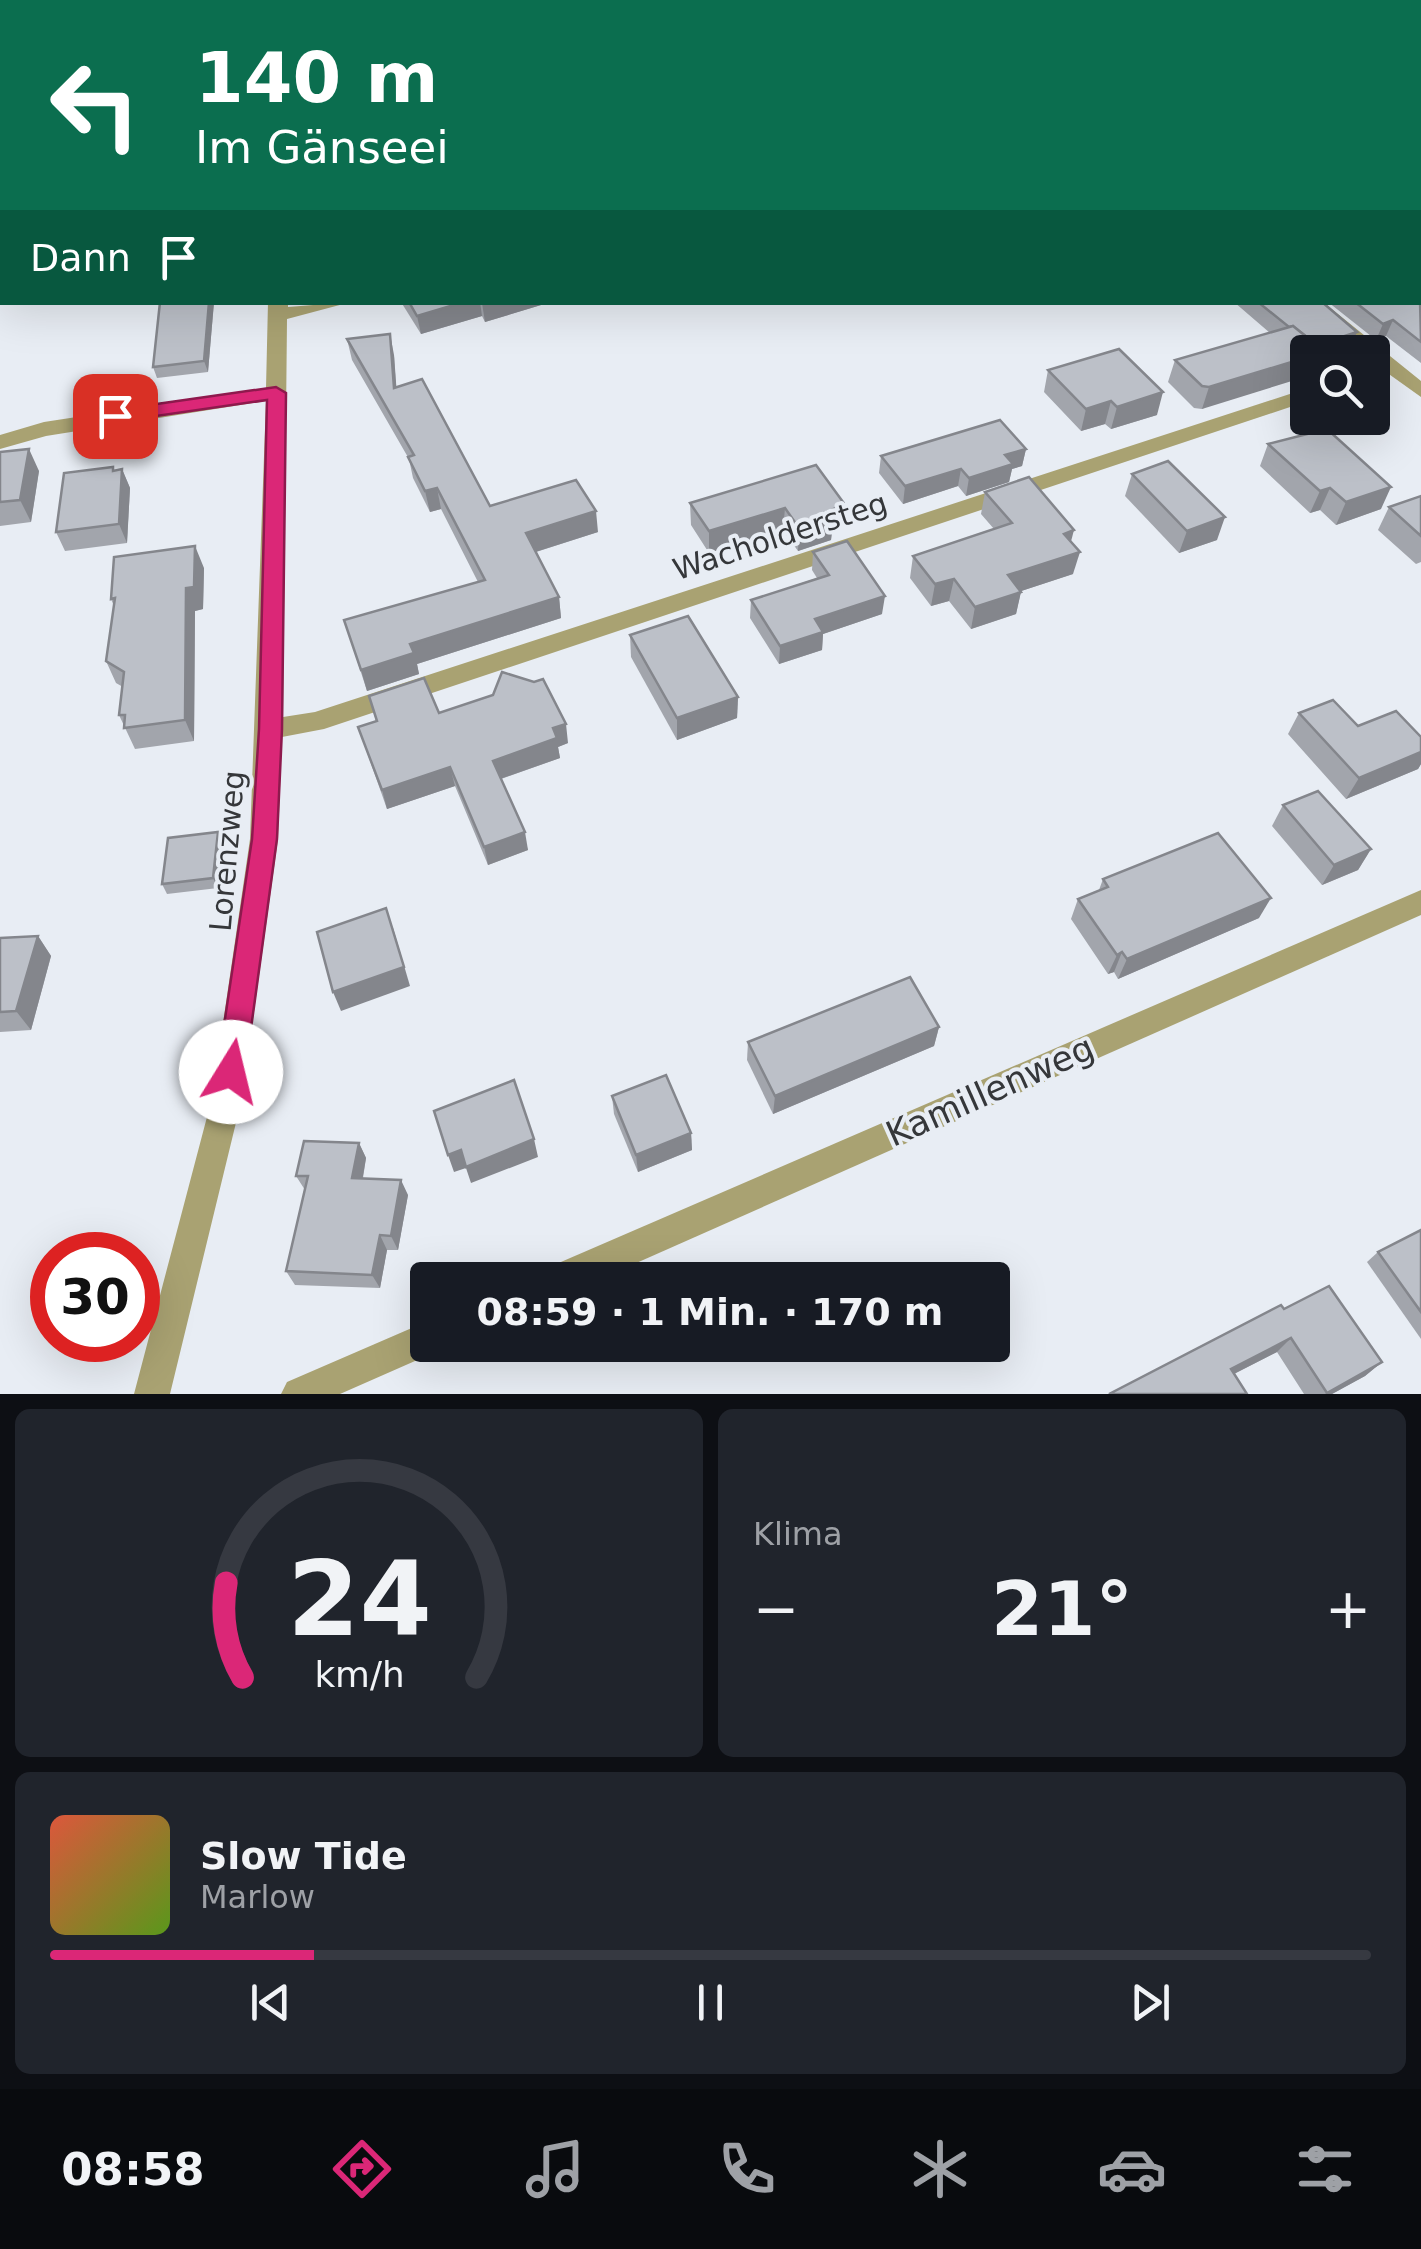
<!DOCTYPE html>
<html lang="de">
<meta charset="utf-8">
<style>
body{margin:0;font-family:"DejaVu Sans",sans-serif;background:#20242c;color:#f1f3f6;height:100vh;display:flex;flex-direction:column;font-size:38px;white-space:nowrap}
*{box-sizing:border-box;margin:0}
p{font-size:32px;color:#9ea1a6}
.icon{flex:none;width:55px;height:55px;fill:none;stroke:currentColor;stroke-width:2;stroke-linecap:round;stroke-linejoin:round}
.map{position:relative;height:1394px;overflow:hidden}
.details{display:flex;flex-direction:column;gap:15px;padding:15px;background:#0d0f14;flex:1}
.details>*{flex:none}
.guide{position:absolute;left:0px;top:0px;width:1422px;height:305px;box-shadow:0 10px 40px #0002;background:#0b6e4f;color:#fff;overflow:hidden}
.buttons{position:absolute;left:1290px;top:335px;display:grid;gap:20px}
.buttons a{display:grid;place-items:center;width:100px;height:100px;border-radius:10px;background:#171b24;box-shadow:0 10px 40px #0002;font-size:50px}
.speed{position:absolute;left:30px;top:1232px;display:flex;gap:20px;font-size:50px;font-weight:700;text-align:center}
.speed>*{display:grid;place-content:center;width:130px;height:130px;border-radius:50%;background:#171b24;box-shadow:0 10px 40px #0002;line-height:1}
.speed .limit{border:15px solid #d22;background:#fff;color:#111}
.pin{position:absolute;display:grid;place-items:center;width:85px;height:85px;color:#fff;margin:-42px;border-radius:20px;box-shadow:0 5px 15px #0006}
.me{position:absolute;width:110px;margin:-55px;rotate:9deg;stroke-linejoin:round;filter:drop-shadow(0 0 8px #0008)}
.turn{display:flex;align-items:center;gap:35px;height:210px;padding:0 30px;font-size:45px}
.turn .icon{width:130px;height:130px;stroke-width:2.5}
.turn b{display:block;font-size:70px;line-height:85px}
.then{display:flex;align-items:center;height:95px;padding:0 30px;background:#0003;gap:20px;font-size:38px}
.big{font-size:75px;font-weight:700;line-height:1.1}
.details .card{flex:1;display:flex;flex-direction:column;justify-content:center;gap:15px;min-width:0;padding:0 35px;border-radius:15px;background:#20242c}
.details .dial{align-items:center;gap:0}
.dial svg{height:260px;overflow:visible;fill:none;stroke:#363941;stroke-width:7;stroke-linecap:round;text-anchor:middle}
.dial text{fill:#f1f3f6;stroke:none}
.song{display:flex;align-items:center;gap:30px}
.cover{width:120px;height:120px;border-radius:15px;background:linear-gradient(135deg,hsl(10 70% 55%),hsl(90 70% 35%))}
.played{height:10px;border-radius:5px;background:linear-gradient(90deg,#db2777 20%,#363941 20%)}
.keys{display:flex;justify-content:space-around;direction:ltr}
.heat{display:flex;justify-content:space-between;align-items:center;font-size:55px;direction:ltr}
.details .tiles{flex:1;display:grid;gap:15px;grid-template-columns:1fr 1fr}
.card:last-child{grid-column:span 2}
.trip{position:absolute;left:410px;top:1262px;width:600px;height:100px;border-radius:10px;background:#171b24;box-shadow:0 10px 40px #0002;font-weight:700;line-height:100px;text-align:center}
.tabs{display:flex;height:160px;justify-content:space-around;align-items:center;background:#090b0e;color:#9ea1a6}
.tabs .icon{width:70px;height:70px}
.tabs .on{color:#db2777}
.tabs b{font-size:45px;color:#f1f3f6}
.map>svg:first-child{display:block}
.lines{fill:none;stroke-linecap:round;stroke-linejoin:round}
.street{fill:#a9a272;fill-rule:evenodd}
.secondary{stroke:#897e2e;stroke-width:25}
.wall{fill:#a2a5ac}
.shaded-wall{fill:#84868c}
.building{fill:#bcc0c8;stroke:#84868c;stroke-width:2.5}
.route{fill:#db2777;stroke:#8e194d;stroke-width:2.5}
.labels{text-anchor:middle;dominant-baseline:central;stroke-width:8;stroke-linejoin:round;paint-order:stroke}
.street-label{font-size:30px;fill:#35373a;stroke:#e8edf4}
.near-street-label{font-size:35px;fill:#35373a;stroke:#e8edf4}
</style>
<div class="map">
<svg width="1421" height="1394" viewBox="0 0 1421 1394">
<rect width="100%" height="100%" fill="#e8edf4"/>
<g class="lines">
<!-- street -->
<g class="street">
<path d="M 918,0 L 934,0 L 935,2 L 919,2 Z"/>
<path d="M 1365,0 L 1382,0 L 1383,2 L 1366,2 Z"/>
<path d="M 1420,23 L 1421,24 L 1421,34 L 1420,33 Z"/>
<path d="M 0,112 L 2,113 L 2,127 L 0,126 Z"/>
<path d="M 268,302 L 288,302 L 288,307 L 351,302 L 287,319 L 283,717 L 315,712 L 1308,388 L 1308,401 L 324,729 L 282,737 L 278,839 L 242,1098 L 170,1394 L 134,1394 L 212,1098 L 250,839 L 266,401 L 46,436 L 0,449 L 0,435 L 44,422 L 266,388 Z"/>
<path d="M 1301,302 L 1323,302 L 1421,381 L 1421,397 L 1372,362 L 1372,352 L 1361,352 Z"/>
<path d="M 1421,890 L 1421,915 L 598,1280 L 542,1280 L 547,1268 Z"/>
<path d="M 428,1321 L 428,1345 L 442,1345 L 440,1350 L 340,1394 L 281,1394 L 287,1382 Z"/>
</g>
<!-- secondary -->
<g class="secondary">
<path d="M 457,2 L 466,0"/>
<path d="M 0,141 L 2,140"/>
</g>
</g>
<!-- wall -->
<g class="wall">
<path d="M 1421,301 L 1421,363 L 1386,336 L 1376,340 L 1328,302 L 1420,302 Z"/>
<path d="M 160,302 L 214,302 L 208,372 L 157,378 L 153,367 Z"/>
<path d="M 401,302 L 551,302 L 485,322 L 482,316 L 421,334 Z"/>
<path d="M 1234,302 L 1322,302 L 1350,348 L 1337,352 L 1308,352 L 1202,409 L 1194,408 L 1168,382 L 1175,360 L 1270,333 Z"/>
<path d="M 347,339 L 394,355 L 396,387 L 490,506 L 598,532 L 536,552 L 559,597 L 561,618 L 417,664 L 419,674 L 367,691 L 344,620 L 478,582 L 441,509 L 430,512 L 413,478 L 409,459 L 352,360 Z"/>
<path d="M 1048,370 L 1157,415 L 1111,429 L 1105,424 L 1081,431 L 1044,392 Z"/>
<path d="M 1268,444 L 1381,509 L 1336,525 L 1320,510 L 1310,513 L 1260,466 Z"/>
<path d="M 1026,449 L 1022,466 L 1012,469 L 1009,482 L 966,496 L 958,486 L 903,504 L 879,473 L 881,456 Z"/>
<path d="M 0,452 L 39,471 L 31,522 L 0,526 Z"/>
<path d="M 816,465 L 841,524 L 840,529 L 832,531 L 831,540 L 798,551 L 783,530 L 709,553 L 691,525 L 690,503 Z"/>
<path d="M 113,467 L 114,470 L 122,469 L 130,488 L 127,543 L 65,551 L 56,532 Z"/>
<path d="M 1132,474 L 1217,540 L 1179,553 L 1125,496 Z"/>
<path d="M 985,492 L 1071,542 L 1073,574 L 1021,591 L 1016,614 L 971,629 L 949,601 L 931,606 L 910,578 L 913,556 L 994,529 L 981,514 Z"/>
<path d="M 1421,496 L 1421,562 L 1416,564 L 1378,530 L 1389,507 Z"/>
<path d="M 813,552 L 882,614 L 823,634 L 822,650 L 779,664 L 750,618 L 751,600 L 817,578 L 812,570 Z"/>
<path d="M 204,568 L 203,609 L 195,611 L 194,741 L 135,749 L 119,715 L 123,687 L 116,683 L 106,661 L 114,606 L 111,599 Z"/>
<path d="M 630,635 L 738,697 L 737,718 L 677,740 L 631,657 Z"/>
<path d="M 369,696 L 568,743 L 558,747 L 560,758 L 501,779 L 528,850 L 488,865 L 455,786 L 387,809 L 358,727 L 376,721 Z"/>
<path d="M 1299,713 L 1358,726 L 1421,737 L 1421,764 L 1418,769 L 1346,799 L 1288,734 Z"/>
<path d="M 1283,805 L 1371,849 L 1358,870 L 1322,885 L 1272,826 Z"/>
<path d="M 223,843 L 218,888 L 167,894 L 162,884 Z"/>
<path d="M 1103,879 L 1259,918 L 1118,979 L 1114,972 L 1108,974 L 1071,919 L 1078,899 L 1099,890 Z"/>
<path d="M 38,936 L 51,956 L 31,1030 L 0,1032 L 0,938 Z"/>
<path d="M 939,1027 L 934,1046 L 773,1114 L 747,1060 L 748,1042 Z"/>
<path d="M 612,1096 L 691,1133 L 692,1150 L 638,1172 L 614,1114 Z"/>
<path d="M 359,1143 L 366,1158 L 363,1178 L 408,1195 L 398,1250 L 387,1250 L 380,1288 L 295,1285 L 286,1271 L 305,1190 L 296,1176 Z"/>
<path d="M 1421,1230 L 1421,1339 L 1367,1262 L 1378,1252 Z"/>
<path d="M 1284,1309 L 1382,1362 L 1365,1376 L 1332,1394 L 1304,1394 L 1277,1352 L 1234,1374 L 1109,1394 Z"/>
</g>
<!-- shaded-wall -->
<g class="shaded-wall">
<path d="M 894,0 L 919,0 L 918,2 L 882,2 Z"/>
<path d="M 209,302 L 214,302 L 208,372 L 204,361 Z"/>
<path d="M 464,302 L 480,302 L 482,316 L 421,334 L 417,316 Z"/>
<path d="M 485,302 L 551,302 L 485,322 L 482,303 Z"/>
<path d="M 1393,320 L 1386,336 L 1376,340 L 1383,324 Z"/>
<path d="M 1357,332 L 1350,348 L 1337,352 L 1310,352 L 1312,347 Z"/>
<path d="M 390,334 L 394,355 L 398,409 L 394,388 Z"/>
<path d="M 1308,357 L 1308,376 L 1202,409 L 1209,387 Z"/>
<path d="M 1163,392 L 1157,415 L 1111,429 L 1117,407 Z"/>
<path d="M 1111,401 L 1105,424 L 1081,431 L 1086,409 Z"/>
<path d="M 29,449 L 39,471 L 31,522 L 20,500 Z"/>
<path d="M 1026,449 L 1022,466 L 1012,469 L 1009,482 L 966,496 L 969,478 L 1005,455 Z"/>
<path d="M 122,469 L 130,488 L 127,543 L 119,524 Z"/>
<path d="M 961,469 L 958,486 L 903,504 L 905,486 Z"/>
<path d="M 1391,487 L 1381,509 L 1336,525 L 1346,502 Z"/>
<path d="M 437,488 L 441,509 L 430,512 L 425,491 Z"/>
<path d="M 1330,488 L 1320,510 L 1310,513 L 1320,491 Z"/>
<path d="M 843,502 L 840,529 L 832,531 L 831,540 L 798,551 L 799,528 Z"/>
<path d="M 785,508 L 783,530 L 709,553 L 709,531 Z"/>
<path d="M 596,511 L 598,532 L 529,554 L 526,533 Z"/>
<path d="M 1225,517 L 1217,540 L 1179,553 L 1187,531 Z"/>
<path d="M 1074,530 L 1068,553 L 1064,534 Z"/>
<path d="M 195,546 L 204,568 L 203,609 L 195,611 L 194,741 L 185,720 L 186,588 Z"/>
<path d="M 1080,552 L 1073,574 L 1003,597 L 1008,575 Z"/>
<path d="M 954,579 L 949,601 L 931,606 L 935,584 Z"/>
<path d="M 1021,592 L 1016,614 L 971,629 L 975,607 Z"/>
<path d="M 885,596 L 882,614 L 823,634 L 822,650 L 779,664 L 780,646 L 815,619 Z"/>
<path d="M 559,597 L 561,618 L 417,664 L 419,674 L 367,691 L 361,670 L 410,644 Z"/>
<path d="M 738,697 L 737,718 L 677,740 L 677,718 Z"/>
<path d="M 566,724 L 568,743 L 558,747 L 560,758 L 497,780 L 493,761 L 553,728 Z"/>
<path d="M 1421,752 L 1421,764 L 1418,769 L 1346,799 L 1359,778 Z"/>
<path d="M 450,767 L 455,786 L 387,809 L 382,790 Z"/>
<path d="M 218,832 L 223,843 L 218,888 L 213,878 Z"/>
<path d="M 525,832 L 528,850 L 488,865 L 484,847 Z"/>
<path d="M 1371,849 L 1358,870 L 1322,885 L 1334,865 Z"/>
<path d="M 1271,898 L 1259,918 L 1118,979 L 1127,959 Z"/>
<path d="M 393,928 L 410,986 L 341,1011 L 333,992 Z"/>
<path d="M 38,936 L 51,956 L 31,1030 L 16,1011 Z"/>
<path d="M 1122,952 L 1114,972 L 1108,974 L 1117,955 Z"/>
<path d="M 939,1027 L 934,1046 L 773,1114 L 775,1096 Z"/>
<path d="M 691,1133 L 692,1150 L 638,1172 L 636,1155 Z"/>
<path d="M 534,1139 L 538,1157 L 471,1183 L 466,1168 L 454,1172 L 448,1155 L 461,1150 Z"/>
<path d="M 359,1143 L 366,1158 L 360,1193 L 352,1178 Z"/>
<path d="M 401,1180 L 408,1195 L 398,1250 L 391,1236 Z"/>
<path d="M 380,1235 L 387,1250 L 380,1288 L 372,1275 Z"/>
<path d="M 1291,1338 L 1277,1352 L 1218,1382 L 1231,1369 Z"/>
<path d="M 1382,1362 L 1365,1376 L 1332,1394 L 1325,1394 Z"/>
</g>
<!-- building -->
<g class="building">
<path d="M 0,0 L 13,0 L 15,2 L 2,2 L 2,47 L 0,42 Z"/>
<path d="M 494,0 L 764,0 L 767,2 L 495,2 Z"/>
<path d="M 1420,40 L 1421,41 L 1421,83 L 1420,82 Z"/>
<path d="M 1420,300 L 1421,342 L 1393,320 L 1383,324 L 1355,302 L 1420,302 Z"/>
<path d="M 160,302 L 209,302 L 204,361 L 153,367 Z"/>
<path d="M 409,302 L 464,302 L 417,316 Z"/>
<path d="M 1258,302 L 1322,302 L 1357,332 L 1317,345 L 1293,326 L 1289,327 Z"/>
<path d="M 1293,326 L 1324,351 L 1308,352 L 1308,357 L 1209,387 L 1202,386 L 1175,360 Z"/>
<path d="M 390,334 L 394,388 L 422,379 L 490,506 L 576,480 L 596,511 L 526,533 L 559,597 L 410,644 L 414,653 L 361,670 L 344,620 L 485,580 L 437,488 L 425,491 L 408,457 L 414,455 L 347,339 Z"/>
<path d="M 1119,349 L 1163,392 L 1117,407 L 1111,401 L 1086,409 L 1048,370 Z"/>
<path d="M 1000,420 L 1026,449 L 1005,455 L 1013,464 L 969,478 L 961,469 L 905,486 L 881,456 Z"/>
<path d="M 1327,429 L 1391,487 L 1346,502 L 1330,488 L 1320,491 L 1268,444 Z"/>
<path d="M 29,449 L 20,500 L 0,502 L 0,452 Z"/>
<path d="M 1168,461 L 1225,517 L 1187,531 L 1132,474 Z"/>
<path d="M 816,465 L 843,502 L 839,503 L 842,506 L 828,511 L 833,517 L 799,528 L 785,508 L 709,531 L 690,503 Z"/>
<path d="M 113,467 L 113,471 L 122,469 L 119,524 L 56,532 L 64,473 Z"/>
<path d="M 1029,477 L 1074,530 L 1064,534 L 1080,552 L 1008,575 L 1021,592 L 975,607 L 954,579 L 935,584 L 913,556 L 1012,523 L 985,492 Z"/>
<path d="M 1421,496 L 1421,536 L 1389,507 Z"/>
<path d="M 847,541 L 885,596 L 815,619 L 823,632 L 780,646 L 751,600 L 829,575 L 813,552 Z"/>
<path d="M 195,546 L 194,587 L 186,588 L 185,720 L 124,728 L 125,715 L 119,715 L 124,672 L 106,661 L 115,598 L 111,599 L 114,557 Z"/>
<path d="M 688,616 L 738,697 L 677,718 L 630,635 Z"/>
<path d="M 502,672 L 534,682 L 543,679 L 566,724 L 553,728 L 557,738 L 493,761 L 525,832 L 484,847 L 450,767 L 382,790 L 358,727 L 377,721 L 369,696 L 424,678 L 439,713 L 493,695 Z"/>
<path d="M 1333,700 L 1358,726 L 1396,711 L 1421,737 L 1421,752 L 1359,778 L 1299,713 Z"/>
<path d="M 1318,791 L 1371,849 L 1334,865 L 1283,805 Z"/>
<path d="M 218,832 L 213,878 L 162,884 L 168,838 Z"/>
<path d="M 1218,833 L 1271,898 L 1127,959 L 1122,952 L 1117,955 L 1078,899 L 1108,887 L 1103,879 Z"/>
<path d="M 386,908 L 404,967 L 333,992 L 317,932 Z"/>
<path d="M 38,936 L 16,1011 L 0,1012 L 0,938 Z"/>
<path d="M 910,977 L 939,1027 L 775,1096 L 748,1042 Z"/>
<path d="M 666,1075 L 691,1133 L 636,1155 L 612,1096 Z"/>
<path d="M 514,1080 L 534,1139 L 466,1167 L 461,1150 L 448,1155 L 434,1111 Z"/>
<path d="M 304,1141 L 359,1143 L 352,1178 L 401,1180 L 391,1236 L 380,1235 L 372,1275 L 286,1271 L 308,1176 L 296,1176 Z"/>
<path d="M 1421,1230 L 1421,1312 L 1378,1252 Z"/>
<path d="M 1329,1286 L 1382,1362 L 1327,1393 L 1291,1338 L 1231,1369 L 1247,1394 L 1109,1394 L 1281,1305 L 1284,1309 Z"/>
</g>
<!-- route -->
<path class="route" d="M 276,387 L 286,393 L 282,729 L 277,839 L 245,1072 L 241,1081 L 231,1084 L 221,1081 L 217,1072 L 252,839 L 259,729 L 267,400 L 115,422 L 106,416 L 115,410 Z"/>
<g class="labels">
<!-- street labels -->
<g class="street-label">
<text transform="translate(780 536) rotate(-18)">Wacholdersteg</text>
<text transform="translate(227 851) rotate(-85)">Lorenzweg</text>
</g>
<!-- near-street labels -->
<g class="near-street-label">
<text transform="translate(990 1091) rotate(-24)">Kamillenweg</text>
</g>
</g>
</svg>
<div class="buttons">
<a><svg class="icon" aria-label="search" viewBox="0 0 24 24"><circle cx="10" cy="10" r="6"/><path d="M15 15l6 6"/></svg></a>
</div>
<div class="speed"><div class="limit">30</div></div>
<div class="pin" style="left:115px;top:416px;background:#d93025"><svg class="icon" aria-label="arrive" viewBox="0 0 24 24"><path d="M6 21V4h12l-3 4 3 4H6"/></svg></div>
<svg class="me" style="left:231px;top:1072px" viewBox="-20 -20 40 40"><circle r="19" fill="#fff"/><path d="M0-13L10 11 0 6-10 11z" fill="#db2777"/></svg>
<div class="trip">08:59 · 1 Min. · 170 m</div>
<div class="guide">
<div class="turn"><svg class="icon" aria-label="left" viewBox="0 0 24 24"><path d="M17 20v-9H6M10 6l-5 5 5 5"/></svg><div><b>140 m</b>Im Gänseei</div></div>
<div class="then">Dann<svg class="icon" aria-label="arrive" viewBox="0 0 24 24"><path d="M6 21V4h12l-3 4 3 4H6"/></svg></div>
</div>
</div>
<section class="details">
<div class="tiles">
<div class="card dial"><svg viewBox="0 0 100 80">
<path d="M14 69A42 42 0 1 1 86 69"/>
<path d="M14 69A42 42 0 0 1 9 40" stroke="#db2777"/>
<text x="50" y="56" font-size="32" font-weight="700">24</text>
<text x="50" y="72" font-size="11">km/h</text>
</svg></div>
<div class="card"><p>Klima</p>
<div class="heat"><a>−</a><b class="big">21°</b><a>+</a></div>
</div>
<div class="card">
<div class="song"><i class="cover"></i><div><b>Slow Tide</b><p>Marlow</p></div></div>
<div class="played"></div>
<div class="keys"><svg class="icon" aria-label="previous" viewBox="0 0 24 24"><path d="M18 5L8 12l10 7zM5 5v14"/></svg><svg class="icon" aria-label="pause" viewBox="0 0 24 24"><path d="M8 5v14M16 5v14"/></svg><svg class="icon" aria-label="next" viewBox="0 0 24 24"><path d="M6 5l10 7-10 7zM19 5v14"/></svg></div>
</div>
</div>
</section>
<nav class="tabs">
<b>08:58</b>
<svg class="icon on" aria-label="directions" viewBox="0 0 24 24"><path d="M12 3l9 9-9 9-9-9zM9 14v-3h6M13 9l2 2-2 2"/></svg>
<svg class="icon" aria-label="music" viewBox="0 0 24 24"><path d="M9 18V5l10-2v13"/><circle cx="6" cy="18" r="3"/><circle cx="16" cy="16" r="3"/></svg>
<svg class="icon" aria-label="phone" viewBox="0 0 24 24"><path d="M5 4h4l2 5-3 2q2 4 5 5l2-3 5 2v4C11 20 4 13 5 4z"/></svg>
<svg class="icon" aria-label="climate" viewBox="0 0 24 24"><path d="M12 3v18M4 7l16 10M4 17L20 7"/></svg>
<svg class="icon" aria-label="car" viewBox="0 0 24 24"><path d="M5 17H2v-5l4-1 3-4h7l3 4 3 1v5h-3M9 17h6M6 11h13"/><circle cx="7" cy="17" r="2"/><circle cx="17" cy="17" r="2"/></svg>
<svg class="icon" aria-label="filters" viewBox="0 0 24 24"><path d="M4 7h16M4 17h16"/><circle cx="9" cy="7" r="2"/><circle cx="15" cy="17" r="2"/></svg>
</nav>
